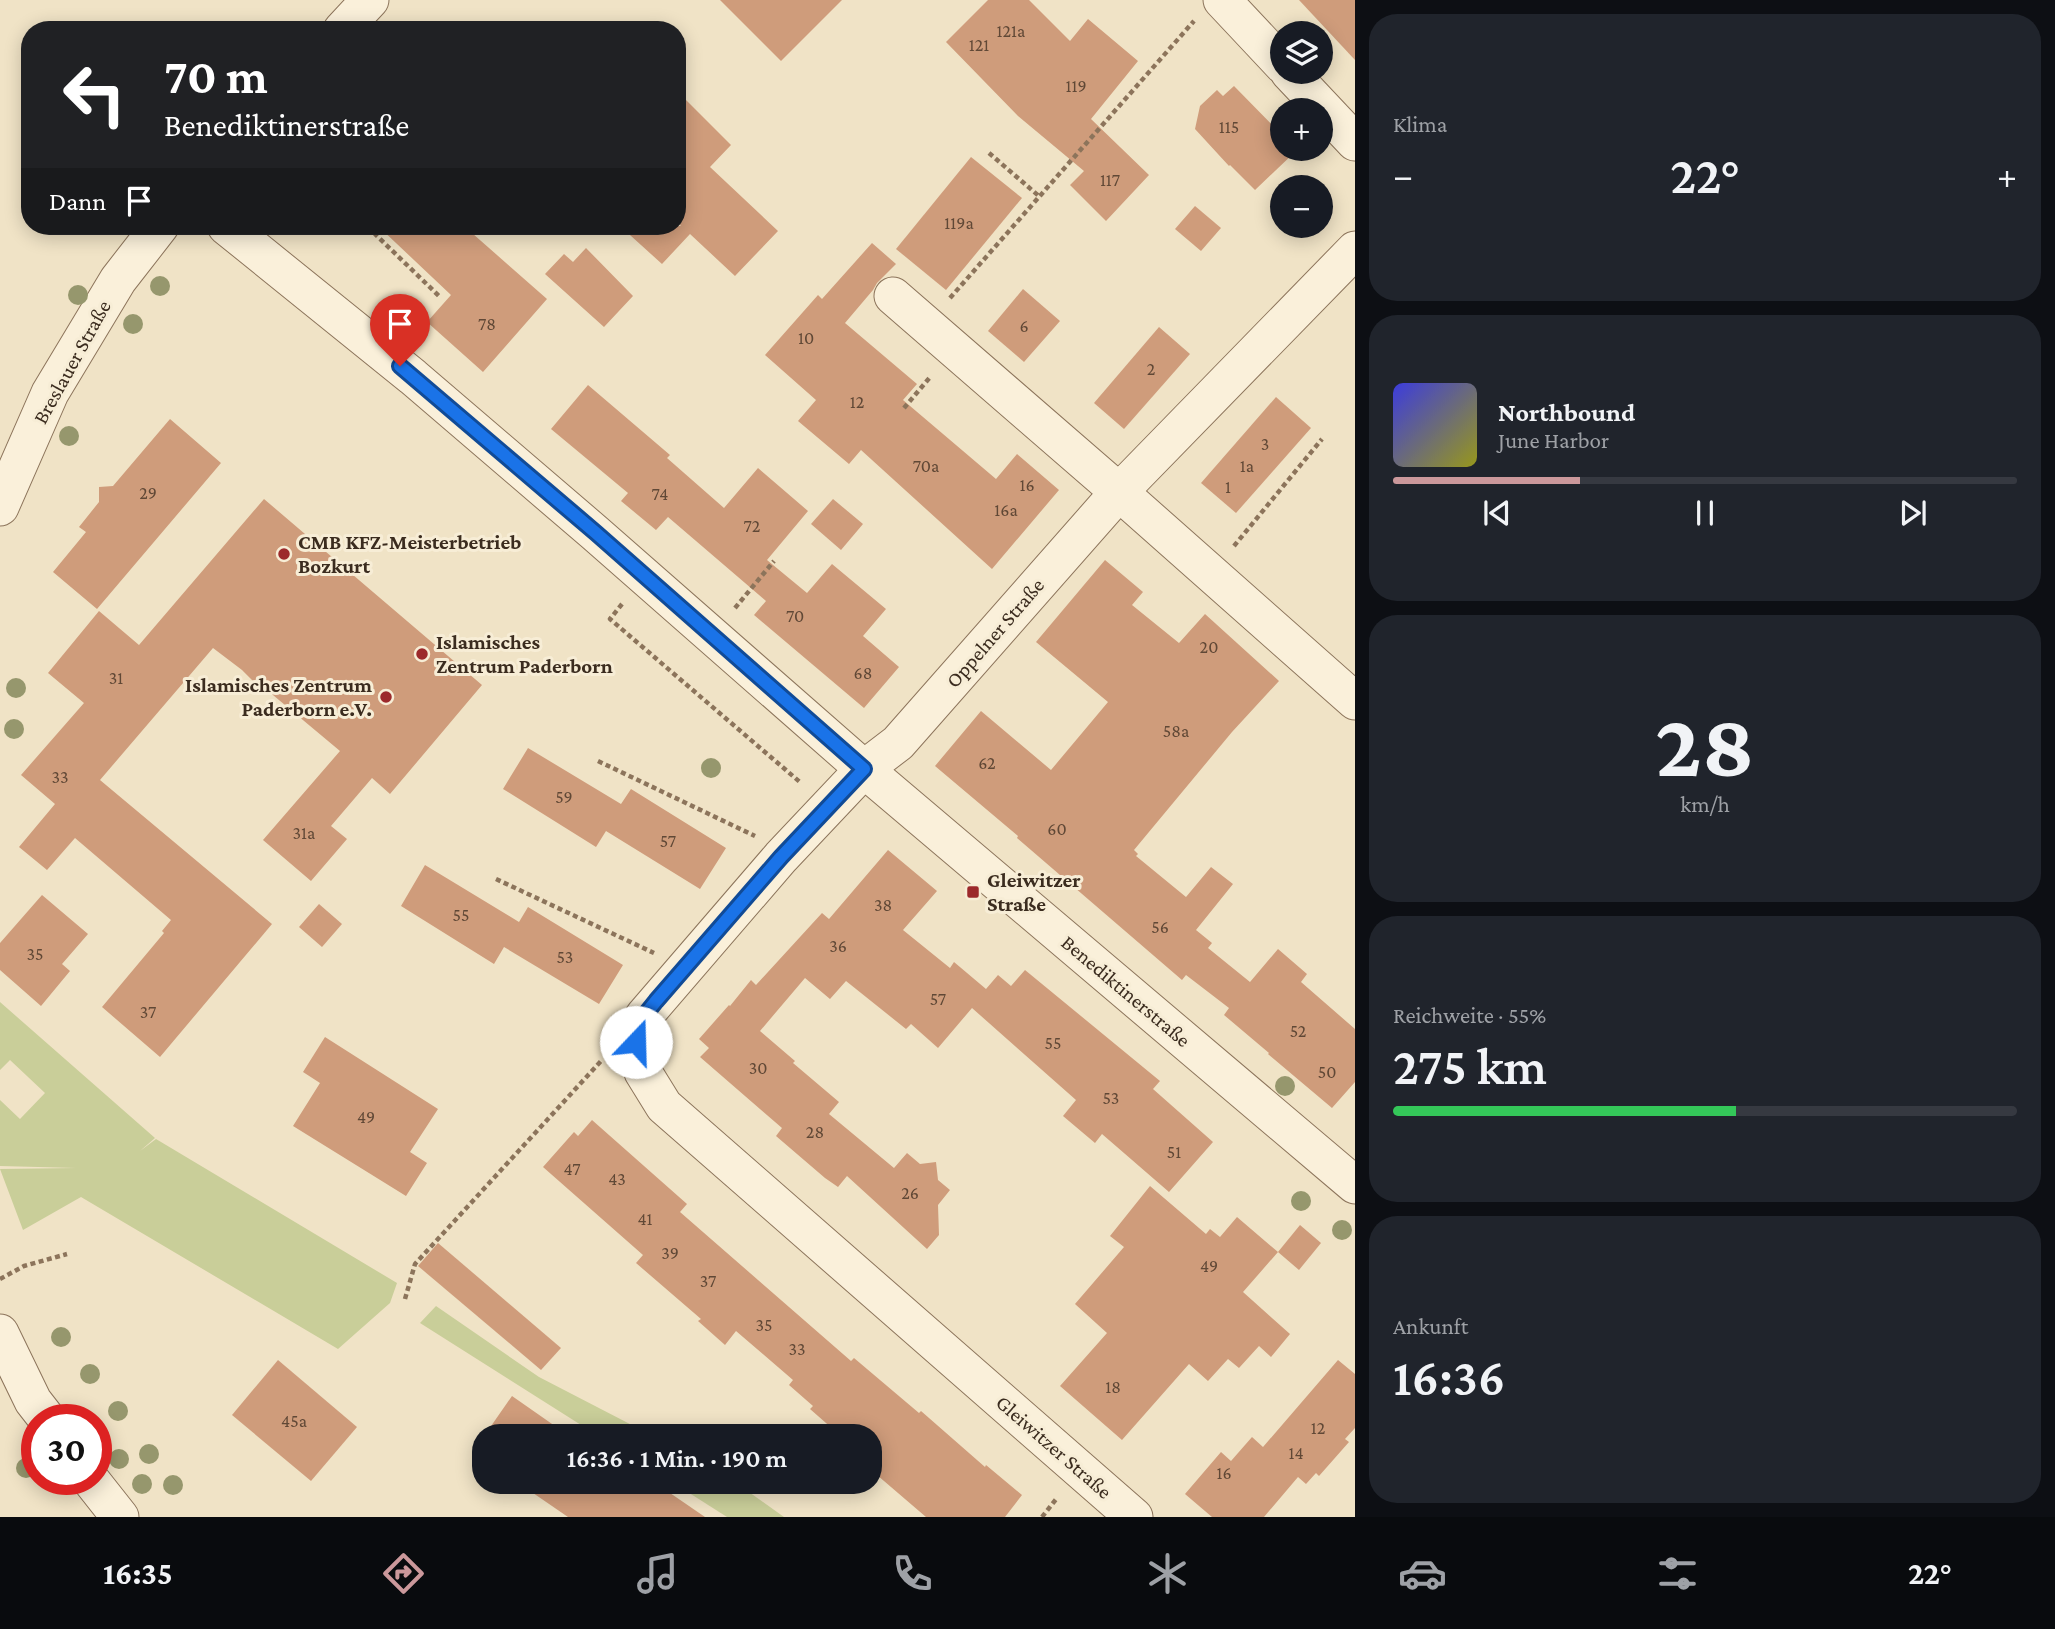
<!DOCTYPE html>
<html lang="de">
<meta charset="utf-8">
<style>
body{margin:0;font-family:"Crimson Pro",serif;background:#20242c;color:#f1f3f6;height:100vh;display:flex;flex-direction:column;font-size:26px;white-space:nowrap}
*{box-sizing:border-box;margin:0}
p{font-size:23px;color:#9ea1a6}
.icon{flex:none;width:38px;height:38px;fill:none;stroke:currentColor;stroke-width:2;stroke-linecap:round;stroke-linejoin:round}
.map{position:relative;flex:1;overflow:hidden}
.details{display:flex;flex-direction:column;gap:14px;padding:14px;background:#0d0f14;width:700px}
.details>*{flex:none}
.hud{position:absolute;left:21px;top:21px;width:665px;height:214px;border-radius:28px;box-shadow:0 4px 18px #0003;background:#202124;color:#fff;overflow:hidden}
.buttons{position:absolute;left:1270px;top:21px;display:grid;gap:14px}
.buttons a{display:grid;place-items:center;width:63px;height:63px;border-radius:50%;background:#171b24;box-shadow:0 4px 18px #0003;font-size:35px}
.speed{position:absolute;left:21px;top:1404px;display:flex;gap:14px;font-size:35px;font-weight:700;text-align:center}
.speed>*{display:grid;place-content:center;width:91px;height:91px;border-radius:50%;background:#171b24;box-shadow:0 4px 18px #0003;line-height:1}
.speed .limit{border:10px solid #d22;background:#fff;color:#111}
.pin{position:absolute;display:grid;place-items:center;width:60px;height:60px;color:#fff;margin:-72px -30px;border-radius:50% 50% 50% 0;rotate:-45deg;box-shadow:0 0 7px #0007}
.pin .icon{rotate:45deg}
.me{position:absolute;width:77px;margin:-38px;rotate:21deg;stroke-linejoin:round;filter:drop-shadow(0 0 5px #0008)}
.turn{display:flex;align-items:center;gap:24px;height:147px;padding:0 28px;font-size:32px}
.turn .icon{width:91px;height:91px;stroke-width:2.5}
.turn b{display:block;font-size:49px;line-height:60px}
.then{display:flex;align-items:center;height:66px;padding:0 28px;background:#0003;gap:14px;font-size:26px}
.big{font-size:52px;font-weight:600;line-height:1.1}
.details .tile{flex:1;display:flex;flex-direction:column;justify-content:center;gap:10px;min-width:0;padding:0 24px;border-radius:28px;background:#20242c}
.details .dial{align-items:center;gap:0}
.dial b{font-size:91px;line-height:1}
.song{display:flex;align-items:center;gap:21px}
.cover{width:84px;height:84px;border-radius:10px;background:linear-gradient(135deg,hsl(240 70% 55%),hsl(60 70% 35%))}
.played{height:7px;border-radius:4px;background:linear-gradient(90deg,#cb989b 30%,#363941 30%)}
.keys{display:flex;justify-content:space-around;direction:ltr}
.heat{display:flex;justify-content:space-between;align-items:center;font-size:38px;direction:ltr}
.charge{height:10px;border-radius:5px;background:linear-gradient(90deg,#34c759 55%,#363941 0)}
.trip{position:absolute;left:472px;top:1424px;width:410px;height:70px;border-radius:28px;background:#171b24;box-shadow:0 4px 18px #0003;font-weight:600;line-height:70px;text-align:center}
.menu{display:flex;height:112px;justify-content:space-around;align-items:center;background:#090b0e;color:#9ea1a6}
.menu .icon{width:49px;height:49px}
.menu .active{color:#cb989b}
.menu b{font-size:32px;color:#f1f3f6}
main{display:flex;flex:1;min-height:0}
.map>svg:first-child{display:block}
.green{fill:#c9ce99}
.building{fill:#cf9c7b}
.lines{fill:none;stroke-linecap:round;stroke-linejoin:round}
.minor-casing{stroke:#8c745b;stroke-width:39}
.path{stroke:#8c745b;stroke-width:4.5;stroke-dasharray:5 3.5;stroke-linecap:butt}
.minor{stroke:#faf0da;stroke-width:37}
.tree{fill:#96976d}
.route-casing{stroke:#114b97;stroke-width:18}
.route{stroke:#1a73e8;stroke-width:12}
.poi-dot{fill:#9c292b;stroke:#f7edd6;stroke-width:2.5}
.labels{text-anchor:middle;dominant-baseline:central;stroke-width:6;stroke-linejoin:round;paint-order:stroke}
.number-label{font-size:18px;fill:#604836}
.street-label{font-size:21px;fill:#3b2c1f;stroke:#f7edd6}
.poi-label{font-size:21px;font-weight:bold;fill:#3b2c1f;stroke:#f7edd6;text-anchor:start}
</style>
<main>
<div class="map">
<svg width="1355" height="1517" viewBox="0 0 1355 1517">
<rect width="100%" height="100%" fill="#f0e3c6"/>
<!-- green -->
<g class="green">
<path d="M 0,1002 L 155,1138 L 140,1151 L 156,1139 L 397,1283 L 390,1303 L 338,1349 L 81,1197 L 23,1230 L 0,1169 L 76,1168 L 0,1166 L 0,1100 L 20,1119 L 45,1093 L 10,1060 L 0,1070 Z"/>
<path d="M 436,1306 L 539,1377 L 655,1437 L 600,1437 L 420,1323 Z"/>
<path d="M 672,1482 L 735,1482 L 784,1517 L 727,1517 Z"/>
</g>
<!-- building -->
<g class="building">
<path d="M 720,0 L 842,0 L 781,61 Z"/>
<path d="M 988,0 L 1029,0 L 1070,41 L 1088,19 L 1138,61 L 1091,119 L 1149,175 L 1106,221 L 1070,185 L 1084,171 L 1018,116 L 946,42 Z"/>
<path d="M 1299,0 L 1355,0 L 1355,60 Z"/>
<path d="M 1234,86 L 1283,136 L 1283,149 L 1295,149 L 1296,151 L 1255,190 L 1230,165 L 1229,166 L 1195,129 L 1200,106 L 1217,90 L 1223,96 Z"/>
<path d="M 677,91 L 731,145 L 710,167 L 778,231 L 735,276 L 690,234 L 662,264 L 620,226 L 681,226 L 677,222 Z"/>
<path d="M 971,157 L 1022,198 L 946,290 L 896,249 Z"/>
<path d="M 1195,206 L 1221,228 L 1201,251 L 1175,229 Z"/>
<path d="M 378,226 L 464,226 L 547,299 L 483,372 L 427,322 L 451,295 Z"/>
<path d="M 872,243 L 896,264 L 877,283 L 873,290 L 845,323 L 917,384 L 903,400 L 996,479 L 1017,454 L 1059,490 L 992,569 L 861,450 L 849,464 L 798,421 L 816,400 L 765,355 L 818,295 L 822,299 Z"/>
<path d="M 586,248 L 633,296 L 604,327 L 545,274 L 564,254 L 573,262 Z"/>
<path d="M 1023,289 L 1060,321 L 1024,362 L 988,331 Z"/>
<path d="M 1159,327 L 1190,354 L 1124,429 L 1094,403 Z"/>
<path d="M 588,385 L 670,455 L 667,458 L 724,508 L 758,468 L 808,511 L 767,560 L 807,593 L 832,564 L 886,609 L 863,636 L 899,667 L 864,708 L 754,615 L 766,601 L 668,517 L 656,530 L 621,501 L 628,493 L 551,429 Z"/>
<path d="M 1276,397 L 1311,428 L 1236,513 L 1201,483 Z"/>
<path d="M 170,419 L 221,463 L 97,609 L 53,572 L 86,532 L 79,527 L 99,502 L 99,487 L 113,486 Z"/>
<path d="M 264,499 L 482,685 L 390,794 L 372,778 L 331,826 L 347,839 L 311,881 L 263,840 L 340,751 L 261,685 L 259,687 L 242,670 L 213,648 L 100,780 L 272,924 L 160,1057 L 102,1007 L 164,933 L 162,931 L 171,920 L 75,838 L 47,870 L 19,847 L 55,804 L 21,775 L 84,703 L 48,673 L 99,611 L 139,645 Z"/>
<path d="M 833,499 L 863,524 L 841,550 L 811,524 Z"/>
<path d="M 1105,560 L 1143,592 L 1132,605 L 1179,643 L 1205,614 L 1279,681 L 1232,732 L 1134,850 L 1138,854 L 1136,856 L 1186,897 L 1211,867 L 1233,884 L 1196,930 L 1212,943 L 1208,948 L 1250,982 L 1278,949 L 1307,974 L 1301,982 L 1355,1029 L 1355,1082 L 1332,1108 L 1268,1054 L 1269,1053 L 1224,1015 L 1229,1008 L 1186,975 L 1182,980 L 1017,838 L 1018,836 L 935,766 L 981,711 L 1051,770 L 1108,702 L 1036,642 Z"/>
<path d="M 528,748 L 621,804 L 631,789 L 726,848 L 700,889 L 606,831 L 596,847 L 503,789 Z"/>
<path d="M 888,850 L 937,891 L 903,930 L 950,968 L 954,962 L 986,989 L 998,975 L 1011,986 L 1025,970 L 1160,1081 L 1153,1089 L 1213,1142 L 1169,1192 L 1102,1134 L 1095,1143 L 1063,1116 L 1076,1100 L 972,1008 L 938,1048 L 911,1024 L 906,1029 L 846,981 L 830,999 L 805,978 L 760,1031 L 795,1061 L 793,1063 L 839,1102 L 829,1114 L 894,1168 L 907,1153 L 920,1164 L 936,1162 L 938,1180 L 950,1190 L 938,1205 L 939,1235 L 927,1249 L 847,1176 L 838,1187 L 825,1178 L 776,1136 L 782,1128 L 700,1057 L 709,1048 L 699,1039 L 729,1005 L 730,1006 L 751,980 L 756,985 L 822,913 L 829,919 Z"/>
<path d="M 425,865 L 519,922 L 528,907 L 623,965 L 599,1004 L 504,947 L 494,964 L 401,906 Z"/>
<path d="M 42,895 L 88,934 L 62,964 L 70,971 L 41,1006 L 0,970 L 0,943 Z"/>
<path d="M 319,904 L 342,924 L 322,947 L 299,927 Z"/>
<path d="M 325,1037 L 438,1109 L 410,1152 L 427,1163 L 406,1196 L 293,1126 L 320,1083 L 303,1072 Z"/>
<path d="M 592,1120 L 687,1204 L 680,1212 L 851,1361 L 854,1358 L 919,1413 L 921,1411 L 985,1467 L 986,1465 L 1022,1495 L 1005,1517 L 926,1517 L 870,1469 L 870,1437 L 842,1437 L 810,1409 L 813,1406 L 789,1385 L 793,1380 L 736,1331 L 725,1345 L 698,1321 L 701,1319 L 636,1263 L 643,1255 L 543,1167 L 574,1132 L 578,1136 Z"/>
<path d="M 1150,1186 L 1206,1234 L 1210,1229 L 1220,1237 L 1237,1217 L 1278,1252 L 1243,1292 L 1290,1334 L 1271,1357 L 1259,1346 L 1239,1368 L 1228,1359 L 1208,1381 L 1189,1364 L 1122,1440 L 1060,1386 L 1107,1333 L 1075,1304 L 1124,1247 L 1110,1236 Z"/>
<path d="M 1300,1225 L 1321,1243 L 1299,1270 L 1278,1252 Z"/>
<path d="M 438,1243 L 561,1348 L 541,1370 L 418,1266 Z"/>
<path d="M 278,1360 L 357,1427 L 311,1481 L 232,1415 Z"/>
<path d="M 1338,1360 L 1355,1374 L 1355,1428 L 1345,1439 L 1349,1442 L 1319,1476 L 1316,1473 L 1306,1484 L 1298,1477 L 1264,1517 L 1212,1517 L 1185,1494 L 1221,1452 L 1231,1461 L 1252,1437 L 1263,1447 Z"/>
<path d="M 512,1396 L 565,1433 L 571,1425 L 588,1437 L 485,1437 L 485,1460 L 473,1452 Z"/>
<path d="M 517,1482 L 654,1482 L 705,1517 L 568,1517 Z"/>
</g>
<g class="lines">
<!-- minor casing -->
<g class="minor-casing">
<g id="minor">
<path d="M 1222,0 L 1283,65"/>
<path d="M 342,30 L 370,0"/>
<path d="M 1289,72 L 1355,142"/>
<path d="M 226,226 L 413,377 L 595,533 L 864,769 L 1355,1185"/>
<path d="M 893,296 L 1119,492 L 1355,701"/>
<path d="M 0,507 L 50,393 L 118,280 L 160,226"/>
<path d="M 0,1333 L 33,1401 L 47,1419"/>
<path d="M 90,1479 L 120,1517"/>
<path d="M 1134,1517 L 664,1106 L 643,1072 L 636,1042 L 644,1016 L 781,857 L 864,769 L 898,743 L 1119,492 L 1355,250"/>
</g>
</g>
<!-- path -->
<g class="path">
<path d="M 989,153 L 1040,197"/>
<path d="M 381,226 L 375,234 L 439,296"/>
<path d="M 950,298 L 1194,21"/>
<path d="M 904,408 L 931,376"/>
<path d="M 1234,546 L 1322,439"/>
<path d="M 622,604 L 610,619 L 801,783"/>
<path d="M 735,608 L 774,561"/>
<path d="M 598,761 L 755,836"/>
<path d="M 496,879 L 654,953"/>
<path d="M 0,1279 L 24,1266 L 67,1254"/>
<path d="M 405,1299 L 415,1264 L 602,1060"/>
<path d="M 1042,1517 L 1057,1498"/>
</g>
<!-- minor -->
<use href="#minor" class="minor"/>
</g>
<!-- trees -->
<g class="tree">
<circle cx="160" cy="286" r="10"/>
<circle cx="78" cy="295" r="10"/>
<circle cx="133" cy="324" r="10"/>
<circle cx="69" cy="436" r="10"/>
<circle cx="16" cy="688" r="10"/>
<circle cx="14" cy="729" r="10"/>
<circle cx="711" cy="768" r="10"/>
<circle cx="1285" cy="1086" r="10"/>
<circle cx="1301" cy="1201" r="10"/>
<circle cx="1342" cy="1230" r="10"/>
<circle cx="61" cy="1337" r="10"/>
<circle cx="90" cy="1374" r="10"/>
<circle cx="118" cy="1411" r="10"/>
<circle cx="149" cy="1454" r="10"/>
<circle cx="119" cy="1459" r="10"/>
<circle cx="26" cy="1468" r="10"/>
<circle cx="142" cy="1484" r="10"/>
<circle cx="173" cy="1485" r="10"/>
</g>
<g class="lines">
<!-- route casing -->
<g class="route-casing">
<path id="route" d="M 400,366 L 596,533 L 864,769 L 781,857 L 656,1001 L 644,1016 L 636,1042"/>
</g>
<!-- route -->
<use href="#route" class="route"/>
</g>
<!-- markers -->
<g class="poi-dot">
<circle cx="284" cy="554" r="7"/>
<circle cx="422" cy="654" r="7"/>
<circle cx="386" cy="697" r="7"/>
<rect x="966" y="885" width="14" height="14" rx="3.5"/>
</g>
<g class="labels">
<!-- number labels -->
<g class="number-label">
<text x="1011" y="31">121a</text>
<text x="979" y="45">121</text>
<text x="1076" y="86">119</text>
<text x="1229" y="127">115</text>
<text x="1110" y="180">117</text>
<text x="959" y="223">119a</text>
<text x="487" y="324">78</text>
<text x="1024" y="326">6</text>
<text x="806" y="338">10</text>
<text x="1151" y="369">2</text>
<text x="857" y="402">12</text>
<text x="1265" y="444">3</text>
<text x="926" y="466">70a</text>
<text x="1247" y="466">1a</text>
<text x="1027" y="485">16</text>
<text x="1228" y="487">1</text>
<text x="148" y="493">29</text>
<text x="660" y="494">74</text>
<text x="1006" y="510">16a</text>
<text x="752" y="526">72</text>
<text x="795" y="616">70</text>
<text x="1209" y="647">20</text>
<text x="863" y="673">68</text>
<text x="116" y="678">31</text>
<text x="1176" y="731">58a</text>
<text x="987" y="763">62</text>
<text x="60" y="777">33</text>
<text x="564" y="797">59</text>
<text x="1057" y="829">60</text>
<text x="304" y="833">31a</text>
<text x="668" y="841">57</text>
<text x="883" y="905">38</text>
<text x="461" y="915">55</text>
<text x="1160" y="927">56</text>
<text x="838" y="946">36</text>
<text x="35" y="954">35</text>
<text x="565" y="957">53</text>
<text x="938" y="999">57</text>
<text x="148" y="1012">37</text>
<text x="1298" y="1031">52</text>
<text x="1053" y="1043">55</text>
<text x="758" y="1068">30</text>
<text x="1327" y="1072">50</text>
<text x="1111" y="1098">53</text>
<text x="366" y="1117">49</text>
<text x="815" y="1132">28</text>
<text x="1174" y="1152">51</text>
<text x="572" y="1169">47</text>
<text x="617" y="1179">43</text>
<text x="910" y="1193">26</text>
<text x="645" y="1219">41</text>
<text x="670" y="1253">39</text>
<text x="1209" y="1266">49</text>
<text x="708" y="1281">37</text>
<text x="764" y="1325">35</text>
<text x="797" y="1349">33</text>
<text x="1113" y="1387">18</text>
<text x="294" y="1421">45a</text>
<text x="1318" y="1428">12</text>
<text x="1296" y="1453">14</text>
<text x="1224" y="1473">16</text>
</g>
<!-- street labels -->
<g class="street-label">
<text transform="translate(72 362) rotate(-61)">Breslauer Straße</text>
<text transform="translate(995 633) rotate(-49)">Oppelner Straße</text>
<text transform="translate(1126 991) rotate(40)">Benediktinerstraße</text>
<text transform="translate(1054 1447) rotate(41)">Gleiwitzer Straße</text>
</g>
<!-- poi labels -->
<g class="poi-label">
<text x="298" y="542">CMB KFZ-Meisterbetrieb<tspan x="298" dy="24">Bozkurt</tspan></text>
<text x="436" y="642">Islamisches<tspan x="436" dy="24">Zentrum Paderborn</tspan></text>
<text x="372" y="685" text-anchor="end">Islamisches Zentrum<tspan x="372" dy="24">Paderborn e.V.</tspan></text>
<text x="987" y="880">Gleiwitzer<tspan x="987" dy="24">Straße</tspan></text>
</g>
</g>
</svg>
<div class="buttons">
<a><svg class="icon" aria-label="layers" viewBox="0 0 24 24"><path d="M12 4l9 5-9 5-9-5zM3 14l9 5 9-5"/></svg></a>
<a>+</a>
<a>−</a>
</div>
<div class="speed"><div class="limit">30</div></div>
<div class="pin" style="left:400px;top:366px;background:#d93025"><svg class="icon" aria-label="arrive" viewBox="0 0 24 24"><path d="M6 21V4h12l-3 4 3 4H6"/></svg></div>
<svg class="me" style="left:636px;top:1042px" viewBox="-20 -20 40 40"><circle r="19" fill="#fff"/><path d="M0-13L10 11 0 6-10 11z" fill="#1a73e8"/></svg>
<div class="trip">16:36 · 1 Min. · 190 m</div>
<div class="hud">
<div class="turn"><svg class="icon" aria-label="left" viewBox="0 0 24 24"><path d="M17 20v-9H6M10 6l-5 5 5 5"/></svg><div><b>70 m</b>Benediktinerstraße</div></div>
<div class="then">Dann<svg class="icon" aria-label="arrive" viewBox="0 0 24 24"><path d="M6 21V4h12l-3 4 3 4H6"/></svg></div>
</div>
</div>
<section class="details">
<div class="tile"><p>Klima</p>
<div class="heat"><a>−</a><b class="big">22°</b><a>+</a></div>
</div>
<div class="tile">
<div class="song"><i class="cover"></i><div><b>Northbound</b><p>June Harbor</p></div></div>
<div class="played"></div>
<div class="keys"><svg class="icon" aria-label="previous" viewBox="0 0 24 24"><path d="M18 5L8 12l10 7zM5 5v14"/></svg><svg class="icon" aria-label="pause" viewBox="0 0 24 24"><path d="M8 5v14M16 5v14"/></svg><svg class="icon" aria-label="next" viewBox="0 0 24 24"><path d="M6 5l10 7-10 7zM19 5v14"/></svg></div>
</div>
<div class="tile dial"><b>28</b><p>km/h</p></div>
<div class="tile"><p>Reichweite · 55%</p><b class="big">275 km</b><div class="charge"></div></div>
<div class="tile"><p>Ankunft</p><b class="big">16:36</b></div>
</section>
</main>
<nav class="menu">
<b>16:35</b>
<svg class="icon active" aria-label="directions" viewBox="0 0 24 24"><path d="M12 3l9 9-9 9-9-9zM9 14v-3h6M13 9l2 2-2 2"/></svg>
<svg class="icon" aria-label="music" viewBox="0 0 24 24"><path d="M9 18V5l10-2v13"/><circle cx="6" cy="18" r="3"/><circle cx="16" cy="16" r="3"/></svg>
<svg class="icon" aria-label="phone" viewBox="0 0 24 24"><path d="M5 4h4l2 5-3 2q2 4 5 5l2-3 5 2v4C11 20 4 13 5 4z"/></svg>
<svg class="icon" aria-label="climate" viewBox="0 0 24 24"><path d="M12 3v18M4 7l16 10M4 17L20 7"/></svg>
<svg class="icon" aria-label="car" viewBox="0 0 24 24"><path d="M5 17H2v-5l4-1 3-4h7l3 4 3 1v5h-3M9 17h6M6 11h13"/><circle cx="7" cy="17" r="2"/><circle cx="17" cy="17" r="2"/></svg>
<svg class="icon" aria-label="filters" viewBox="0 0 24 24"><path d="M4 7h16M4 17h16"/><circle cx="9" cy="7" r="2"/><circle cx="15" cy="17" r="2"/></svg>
<b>22°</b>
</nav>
